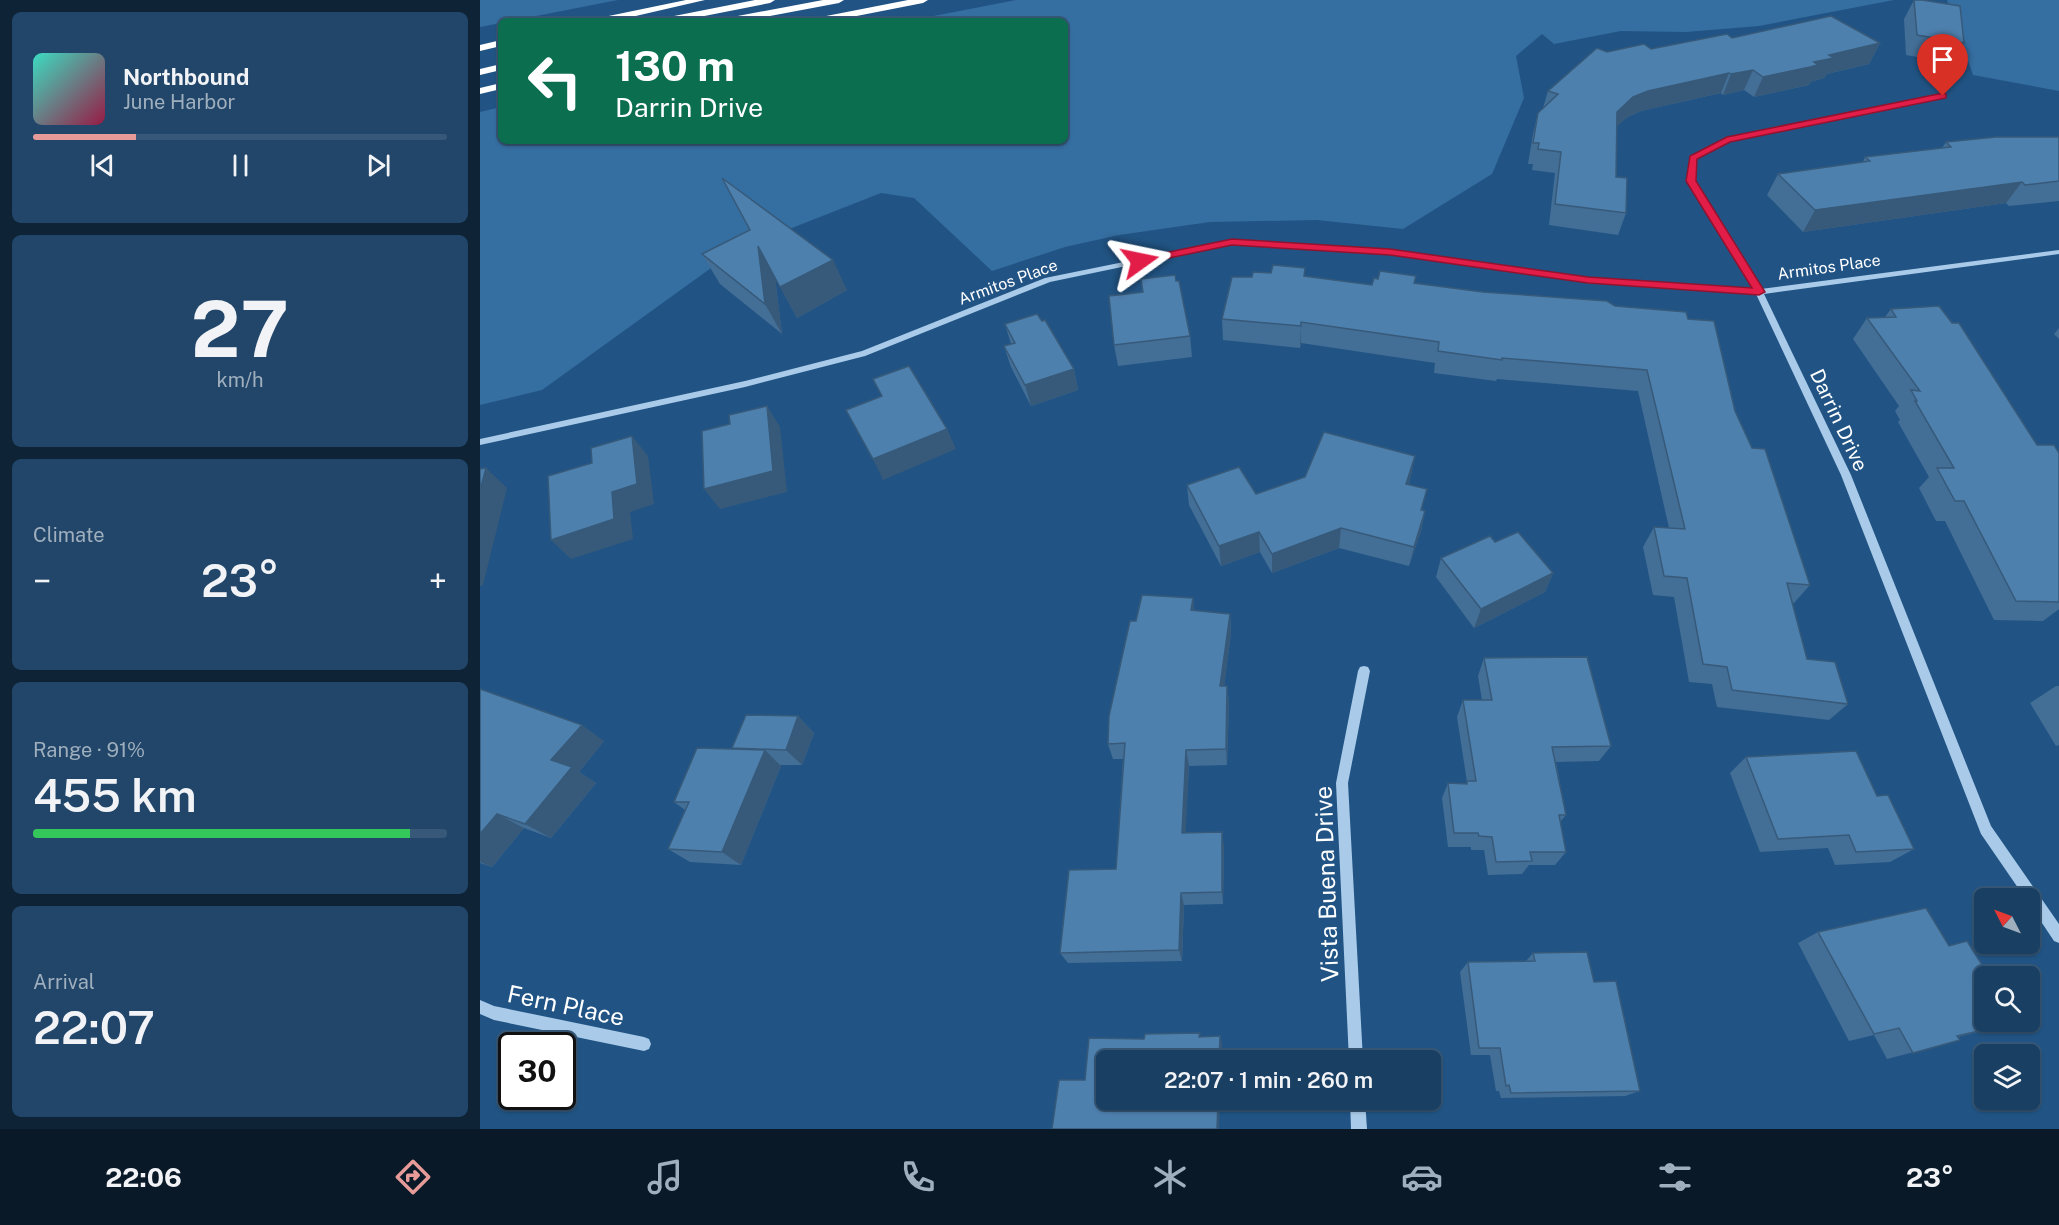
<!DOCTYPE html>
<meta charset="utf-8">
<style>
body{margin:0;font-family:"Public Sans",sans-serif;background:#224669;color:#f1f3f6;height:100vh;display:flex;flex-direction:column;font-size:22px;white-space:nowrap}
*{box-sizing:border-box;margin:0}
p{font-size:20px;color:#9fafbe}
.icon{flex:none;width:33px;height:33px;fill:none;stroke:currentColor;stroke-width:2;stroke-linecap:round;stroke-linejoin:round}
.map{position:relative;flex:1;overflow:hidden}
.details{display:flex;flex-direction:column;gap:12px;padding:12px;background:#0e2336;width:480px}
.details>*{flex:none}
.hud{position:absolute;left:18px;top:18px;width:570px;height:126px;border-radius:9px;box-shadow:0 2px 4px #0004,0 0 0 2px #375878;background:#0b6e4f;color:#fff;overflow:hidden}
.needle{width:39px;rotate:312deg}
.controls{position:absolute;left:1494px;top:888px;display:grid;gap:12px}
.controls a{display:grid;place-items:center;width:66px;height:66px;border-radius:9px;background:#193f63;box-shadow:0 2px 4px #0004,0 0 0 2px #375878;font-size:30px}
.speed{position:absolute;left:18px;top:1032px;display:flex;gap:12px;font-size:30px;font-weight:700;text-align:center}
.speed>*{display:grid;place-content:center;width:78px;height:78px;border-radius:50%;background:#193f63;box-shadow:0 2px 4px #0004,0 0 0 2px #375878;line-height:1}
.speed .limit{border:3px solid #111;border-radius:9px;background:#fff;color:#111}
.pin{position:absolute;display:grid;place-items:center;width:51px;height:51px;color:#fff;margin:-62px -26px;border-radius:50% 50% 50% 0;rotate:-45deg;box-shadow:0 0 6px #0007}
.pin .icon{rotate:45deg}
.me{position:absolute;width:66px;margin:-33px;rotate:78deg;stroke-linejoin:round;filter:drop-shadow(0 0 4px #0008)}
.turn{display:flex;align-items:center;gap:21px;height:126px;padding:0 18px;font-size:27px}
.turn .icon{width:78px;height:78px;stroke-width:2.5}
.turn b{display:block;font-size:42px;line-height:51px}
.big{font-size:45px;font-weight:600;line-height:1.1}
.details .card{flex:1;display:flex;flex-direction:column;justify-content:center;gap:9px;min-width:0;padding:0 21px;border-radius:9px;background:#224669}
.details .dial{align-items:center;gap:0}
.dial b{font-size:78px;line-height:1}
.song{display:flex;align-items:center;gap:18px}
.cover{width:72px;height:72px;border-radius:9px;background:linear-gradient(135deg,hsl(170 70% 55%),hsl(340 70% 35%))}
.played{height:6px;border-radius:3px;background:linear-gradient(90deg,#e69b98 25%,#375878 25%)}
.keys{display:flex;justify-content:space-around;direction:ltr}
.heat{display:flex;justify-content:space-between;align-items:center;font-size:33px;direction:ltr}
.charge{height:9px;border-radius:4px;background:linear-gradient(90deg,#34c759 91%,#375878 0)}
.trip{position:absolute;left:616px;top:1050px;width:345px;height:60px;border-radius:9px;background:#193f63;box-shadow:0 2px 4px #0004,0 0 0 2px #375878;font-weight:600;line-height:60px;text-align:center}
.menu{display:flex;height:96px;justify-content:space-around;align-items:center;background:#0a1928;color:#9fafbe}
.menu .icon{width:42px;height:42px}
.menu .current{color:#e69b98}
.menu b{font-size:27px;color:#f1f3f6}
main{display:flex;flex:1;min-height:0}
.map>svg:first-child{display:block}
.green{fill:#356ea1}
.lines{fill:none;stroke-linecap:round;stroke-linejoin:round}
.minor{fill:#a9cbe9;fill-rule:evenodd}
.highway{fill:#fff;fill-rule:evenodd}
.wall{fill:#436e96}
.shaded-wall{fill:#375a7a}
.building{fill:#4e80ae;stroke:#375a7a;stroke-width:1.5}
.route{fill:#e11d48;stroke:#92132f;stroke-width:1.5}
.labels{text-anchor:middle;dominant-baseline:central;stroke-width:6;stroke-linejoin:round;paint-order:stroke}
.far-street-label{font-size:16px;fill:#fff;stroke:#215484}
.street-label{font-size:20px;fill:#fff;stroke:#215484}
.near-street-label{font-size:24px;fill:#fff;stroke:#215484}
</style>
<main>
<section class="details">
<div class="card">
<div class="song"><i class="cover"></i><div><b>Northbound</b><p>June Harbor</p></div></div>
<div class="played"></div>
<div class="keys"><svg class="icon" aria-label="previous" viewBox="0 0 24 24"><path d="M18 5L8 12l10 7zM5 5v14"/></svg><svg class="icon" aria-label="pause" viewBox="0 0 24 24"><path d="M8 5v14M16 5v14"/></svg><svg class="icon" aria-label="next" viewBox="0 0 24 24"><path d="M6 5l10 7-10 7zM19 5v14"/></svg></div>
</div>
<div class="card dial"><b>27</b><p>km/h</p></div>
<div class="card"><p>Climate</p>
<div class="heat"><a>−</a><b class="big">23°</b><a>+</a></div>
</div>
<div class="card"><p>Range · 91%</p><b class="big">455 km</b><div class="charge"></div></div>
<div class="card"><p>Arrival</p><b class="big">22:07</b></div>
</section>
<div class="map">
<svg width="1579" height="1129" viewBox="0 0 1579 1129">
<rect width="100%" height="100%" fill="#215484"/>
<!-- green -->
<g class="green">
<path d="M 0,0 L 138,0 L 0,27 Z"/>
<path d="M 536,0 L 1414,0 L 1279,26 L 1206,32 L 1141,31 L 1074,44 L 1062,34 L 1036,56 L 1044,98 L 1012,174 L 923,229 L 837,220 L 730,222 L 639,235 L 585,247 L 512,271 L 434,198 L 401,193 L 256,250 L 62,390 L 0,405 L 0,112 L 21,107 L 21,141 L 585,141 L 585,21 L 428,21 Z"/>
<path d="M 1467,0 L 1579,0 L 1579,91 L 1493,75 Z"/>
</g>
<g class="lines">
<!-- minor -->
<g class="minor">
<path d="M 1463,94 L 1465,95 L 1465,97 L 1249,142 L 1216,159 L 1215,181 L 1281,289 L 1579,250 L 1579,254 L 1284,294 L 1371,475 L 1511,826 L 1579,924 L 1579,943 L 1574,941 L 1550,905 L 1550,898 L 1545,898 L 1501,834 L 1361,475 L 1276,294 L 1108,283 L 910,254 L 752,244 L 570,282 L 385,356 L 265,387 L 0,445 L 0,439 L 265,381 L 382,351 L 565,278 L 752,240 L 910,250 L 1108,277 L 1273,289 L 1207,181 L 1211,157 L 1247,138 Z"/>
<path d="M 884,666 L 888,667 L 890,671 L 868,783 L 883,1060 L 869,1060 L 856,783 L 878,671 L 880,667 Z"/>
<path d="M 0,1000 L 14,1006 L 164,1037 L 169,1039 L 171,1044 L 169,1049 L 164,1051 L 14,1020 L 0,1014 Z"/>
<path d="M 870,1100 L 885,1100 L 887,1129 L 871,1129 Z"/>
</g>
<!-- highway -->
<g class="highway">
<path d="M 206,0 L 225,0 L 134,21 L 114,21 L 119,18 Z"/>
<path d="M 275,0 L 295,0 L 290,3 L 199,21 L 179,21 L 184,18 Z"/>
<path d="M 343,0 L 364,0 L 359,3 L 263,21 L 242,21 L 247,18 Z"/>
<path d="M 428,0 L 448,0 L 443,3 L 351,21 L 331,21 L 336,18 Z"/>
<path d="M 21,40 L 21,46 L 0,51 L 0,45 Z"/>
<path d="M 21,64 L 21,70 L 0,75 L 0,69 Z"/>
<path d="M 21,83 L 21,89 L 0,94 L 0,88 Z"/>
</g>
</g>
<!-- wall -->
<g class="wall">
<path d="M 1434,0 L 1442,0 L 1484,43 L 1472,63 L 1426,55 L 1424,19 Z"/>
<path d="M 1252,38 L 1400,43 L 1389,64 L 1347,74 L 1344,78 L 1330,82 L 1329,85 L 1274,97 L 1264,90 L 1243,95 L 1241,93 L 1161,111 L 1146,118 L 1137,126 L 1136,177 L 1146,213 L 1138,235 L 1069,225 L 1075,173 L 1052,170 L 1053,164 L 1048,164 L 1053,134 L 1058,113 L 1063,108 L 1068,91 L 1127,52 L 1171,49 Z"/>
<path d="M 1579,137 L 1579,201 L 1529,206 L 1526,203 L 1323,232 L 1287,195 L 1298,174 L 1383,162 L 1385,157 L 1462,148 L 1466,142 Z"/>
<path d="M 222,254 L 367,290 L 317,318 L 295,277 L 302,334 L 240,284 Z"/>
<path d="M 791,273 L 825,276 L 892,285 L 934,283 L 1003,292 L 1135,306 L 1208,319 L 1255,411 L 1330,585 L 1314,603 L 1312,603 L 1327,659 L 1368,704 L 1349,720 L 1237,707 L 1232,684 L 1209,682 L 1194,597 L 1173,595 L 1163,547 L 1174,527 L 1189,528 L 1158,391 L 1017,379 L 1016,381 L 954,373 L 955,363 L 821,343 L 820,348 L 743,340 L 742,319 L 772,277 Z"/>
<path d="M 1411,309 L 1557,445 L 1579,453 L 1579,609 L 1563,621 L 1514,620 L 1465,521 L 1456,521 L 1439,488 L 1449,477 L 1418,422 L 1420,420 L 1415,411 L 1419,406 L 1373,339 L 1387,318 L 1405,317 Z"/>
<path d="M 562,321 L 594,369 L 598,390 L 551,406 L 531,367 L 524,346 L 531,344 L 525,324 Z"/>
<path d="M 1579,328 L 1579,339 L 1574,334 Z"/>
<path d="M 710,336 L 712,357 L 638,366 L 634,345 Z"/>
<path d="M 935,456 L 929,484 L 943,510 L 945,511 L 941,531 L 929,566 L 859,548 L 792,573 L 780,552 L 741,566 L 709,505 L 707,485 L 776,494 Z"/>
<path d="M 961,558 L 1073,573 L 1065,592 L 994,628 L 956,577 Z"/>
<path d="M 713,598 L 714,610 L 750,614 L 751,633 L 744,686 L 747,686 L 749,703 L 747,765 L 709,766 L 705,833 L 744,846 L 743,904 L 704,905 L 702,961 L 588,963 L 580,953 L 636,869 L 643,759 L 633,759 L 628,744 L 656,621 Z"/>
<path d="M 1004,658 L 1131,746 L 1119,761 L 1076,762 L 1086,815 L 1080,822 L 1086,852 L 1075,865 L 1049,865 L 1042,874 L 1008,875 L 1004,850 L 991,850 L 991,847 L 968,847 L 962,798 L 968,783 L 986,784 L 987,782 L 977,717 L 983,700 L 1002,700 L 998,676 Z"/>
<path d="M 1576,686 L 1579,686 L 1579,745 L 1576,746 L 1550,703 Z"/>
<path d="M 0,689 L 124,741 L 99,772 L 116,783 L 71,838 L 44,828 L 12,867 L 0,863 Z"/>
<path d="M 318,716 L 334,733 L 322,765 L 300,765 L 301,766 L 261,865 L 210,862 L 188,849 L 205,810 L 194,802 L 254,749 L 252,748 Z"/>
<path d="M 1266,757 L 1397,796 L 1434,849 L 1410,862 L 1355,865 L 1348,848 L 1280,852 L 1250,773 Z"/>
<path d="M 1338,932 L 1469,946 L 1538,1022 L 1478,1037 L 1480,1040 L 1407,1059 L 1394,1035 L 1369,1041 L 1318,943 Z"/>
<path d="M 1053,953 L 1114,982 L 1160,1091 L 1145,1096 L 1021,1098 L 1019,1091 L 1016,1091 L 1010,1055 L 991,1055 L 980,972 L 988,962 L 1046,961 Z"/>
</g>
<!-- shaded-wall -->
<g class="shaded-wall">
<path d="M 1400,43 L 1389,64 L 1347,74 L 1344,78 L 1330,82 L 1329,85 L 1274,97 L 1283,77 L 1334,62 L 1349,55 Z"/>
<path d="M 1273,70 L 1264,90 L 1243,95 L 1251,74 Z"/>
<path d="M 1249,73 L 1241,93 L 1161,111 L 1146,118 L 1131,132 L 1137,112 L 1153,97 L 1168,91 Z"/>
<path d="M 1542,182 L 1526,203 L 1323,232 L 1335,210 Z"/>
<path d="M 278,246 L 295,277 L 302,334 L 285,304 Z"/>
<path d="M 353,260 L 367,290 L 317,318 L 300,287 Z"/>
<path d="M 821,322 L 821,343 L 820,348 L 821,326 Z"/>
<path d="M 594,369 L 598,390 L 551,406 L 545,385 Z"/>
<path d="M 287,406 L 300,427 L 307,492 L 240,509 L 224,489 Z"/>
<path d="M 467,429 L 476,449 L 403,480 L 393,459 Z"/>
<path d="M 152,436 L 168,456 L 174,504 L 150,512 L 153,539 L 91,559 L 71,540 L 132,492 Z"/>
<path d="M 935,456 L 931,476 L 922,504 L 926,484 Z"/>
<path d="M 6,468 L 27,488 L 3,585 L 0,586 L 0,490 Z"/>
<path d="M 945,511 L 941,531 L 929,566 L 934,547 Z"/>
<path d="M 861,528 L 859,548 L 792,573 L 792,554 Z"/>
<path d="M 779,532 L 780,552 L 741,566 L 739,546 Z"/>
<path d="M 1073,573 L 1065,592 L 994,628 L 1001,609 Z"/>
<path d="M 713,598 L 715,617 L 711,610 Z"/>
<path d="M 750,614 L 751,633 L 742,703 L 740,686 Z"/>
<path d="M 747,686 L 749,703 L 747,765 L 746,749 Z"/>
<path d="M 318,716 L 334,733 L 322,765 L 306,750 Z"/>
<path d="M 102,725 L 124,741 L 99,772 L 116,783 L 71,838 L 45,824 L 71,760 Z"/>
<path d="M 285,750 L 301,766 L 261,865 L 242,852 Z"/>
<path d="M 706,750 L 709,766 L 705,847 L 702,833 Z"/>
<path d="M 17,814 L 44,828 L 12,867 L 0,862 L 0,834 Z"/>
<path d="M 742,832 L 744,846 L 743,904 L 742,892 Z"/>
<path d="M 701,893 L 704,905 L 702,961 L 699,950 Z"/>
<path d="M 740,1036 L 742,1044 L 741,1060 L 739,1060 Z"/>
<path d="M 738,1100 L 740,1100 L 739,1129 L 737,1129 Z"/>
</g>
<!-- building -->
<g class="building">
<path d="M 1434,0 L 1442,0 L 1480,6 L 1484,43 L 1437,35 Z"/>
<path d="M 1351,16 L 1400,43 L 1349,55 L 1354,58 L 1334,62 L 1338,65 L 1330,67 L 1283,77 L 1273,70 L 1251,74 L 1249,73 L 1168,91 L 1153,97 L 1137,112 L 1136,177 L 1147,178 L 1146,213 L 1075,204 L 1081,152 L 1058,149 L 1059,143 L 1053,143 L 1058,113 L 1078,94 L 1068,91 L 1117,48 L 1127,52 L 1164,44 L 1171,49 L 1247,34 L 1252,38 Z"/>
<path d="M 1516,137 L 1579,137 L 1579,181 L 1545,185 L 1542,182 L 1335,210 L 1298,174 L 1390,161 L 1385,157 L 1471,147 L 1466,142 Z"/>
<path d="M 242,178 L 353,260 L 300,287 L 278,246 L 285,304 L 222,254 L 270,230 Z"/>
<path d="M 793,265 L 825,268 L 824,276 L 892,285 L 894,278 L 898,279 L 900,271 L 936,276 L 934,283 L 1003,292 L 1127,301 L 1135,306 L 1206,312 L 1208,319 L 1234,321 L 1255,411 L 1272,448 L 1285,449 L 1330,585 L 1307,583 L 1327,659 L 1355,662 L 1368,704 L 1252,690 L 1247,667 L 1223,664 L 1207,578 L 1184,576 L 1174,527 L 1205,529 L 1167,370 L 1022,358 L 1022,360 L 958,351 L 959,342 L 821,322 L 821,326 L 742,319 L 752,277 L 772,277 L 773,272 L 791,273 Z"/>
<path d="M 695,275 L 696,281 L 699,281 L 710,336 L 634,345 L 629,296 L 663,292 L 661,279 Z"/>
<path d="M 1459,306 L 1472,323 L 1479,323 L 1557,445 L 1574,445 L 1579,453 L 1579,602 L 1536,601 L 1484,501 L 1475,501 L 1457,468 L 1474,468 L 1435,401 L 1437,401 L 1431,390 L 1440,391 L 1387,318 L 1416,317 L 1411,309 Z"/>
<path d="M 557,314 L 562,321 L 565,320 L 594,369 L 545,385 L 524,346 L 535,343 L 525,324 Z"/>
<path d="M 429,366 L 467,429 L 393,459 L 366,410 L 402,396 L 393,379 Z"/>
<path d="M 287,406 L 293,471 L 224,489 L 222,431 L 250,424 L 249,415 Z"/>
<path d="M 844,432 L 935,456 L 926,484 L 947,489 L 941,510 L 945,511 L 934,547 L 861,528 L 792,554 L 779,532 L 739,546 L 707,485 L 759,467 L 776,494 L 825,477 Z"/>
<path d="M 152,436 L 157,484 L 132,492 L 134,519 L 71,540 L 68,476 L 112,463 L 111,448 Z"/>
<path d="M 6,468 L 0,490 L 0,469 Z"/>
<path d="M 1038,532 L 1073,573 L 1001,609 L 961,558 L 1010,536 L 1015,542 Z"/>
<path d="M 662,595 L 713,598 L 711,610 L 750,614 L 740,686 L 747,686 L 746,749 L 706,750 L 702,833 L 742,832 L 742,892 L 701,893 L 699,950 L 580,953 L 589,870 L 636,869 L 645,743 L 628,744 L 629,716 L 650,621 L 656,621 Z"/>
<path d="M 1107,657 L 1131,746 L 1072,747 L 1086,815 L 1079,815 L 1086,852 L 1050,852 L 1052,861 L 1016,862 L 1012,837 L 999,836 L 998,833 L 974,833 L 968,783 L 987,784 L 987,781 L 996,781 L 983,700 L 1012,700 L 1004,658 Z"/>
<path d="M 0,689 L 102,725 L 71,760 L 92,767 L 45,824 L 17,814 L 0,834 Z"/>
<path d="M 266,715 L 318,716 L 306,750 L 252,748 Z"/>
<path d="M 217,748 L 285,750 L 242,852 L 188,849 L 209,802 L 194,802 Z"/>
<path d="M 1376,751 L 1397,796 L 1408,795 L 1434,849 L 1376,852 L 1369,835 L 1298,839 L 1266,757 Z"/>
<path d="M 1446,908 L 1469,946 L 1487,941 L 1509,976 L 1504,976 L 1504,1022 L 1538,1022 L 1477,1036 L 1480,1040 L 1433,1053 L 1419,1028 L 1394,1034 L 1338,932 Z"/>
<path d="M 1107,952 L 1114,982 L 1136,981 L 1160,1091 L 1031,1093 L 1029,1085 L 1026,1086 L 1020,1048 L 999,1048 L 988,962 L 1055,961 L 1053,953 Z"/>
<path d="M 720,1033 L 719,1037 L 740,1036 L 739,1060 L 627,1060 L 627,1100 L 738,1100 L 737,1129 L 572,1129 L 579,1080 L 605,1080 L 609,1038 L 664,1039 L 665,1034 Z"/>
</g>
<!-- route -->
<path class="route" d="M 1463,93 L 1466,94 L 1466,98 L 1250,142 L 1217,159 L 1216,181 L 1285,292 L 1279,295 L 1108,283 L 910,255 L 752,245 L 660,264 L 655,261 L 660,258 L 752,239 L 910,249 L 1108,277 L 1272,288 L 1206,181 L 1210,156 L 1247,137 Z"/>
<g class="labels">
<!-- far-street labels -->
<g class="far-street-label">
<text transform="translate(1349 267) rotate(-8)">Armitos Place</text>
<text transform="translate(528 282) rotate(-20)">Armitos Place</text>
</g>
<!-- street labels -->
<g class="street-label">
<text transform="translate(1359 420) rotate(65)">Darrin Drive</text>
</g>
<!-- near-street labels -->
<g class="near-street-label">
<text transform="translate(846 884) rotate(-92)">Vista Buena Drive</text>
<text transform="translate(86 1005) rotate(12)">Fern Place</text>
</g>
</g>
</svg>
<div class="controls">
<a><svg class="needle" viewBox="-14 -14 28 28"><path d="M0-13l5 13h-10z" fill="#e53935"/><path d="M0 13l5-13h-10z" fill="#9fafbe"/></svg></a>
<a><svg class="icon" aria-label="search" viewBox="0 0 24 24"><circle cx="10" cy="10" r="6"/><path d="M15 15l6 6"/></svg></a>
<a><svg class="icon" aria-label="layers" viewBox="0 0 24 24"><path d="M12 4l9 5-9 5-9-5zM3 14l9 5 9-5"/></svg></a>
</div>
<div class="speed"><div class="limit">30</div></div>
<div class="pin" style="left:1463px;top:96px;background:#d93025"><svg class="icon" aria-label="arrive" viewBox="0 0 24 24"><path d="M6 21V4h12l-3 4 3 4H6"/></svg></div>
<svg class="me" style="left:660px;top:261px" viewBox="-20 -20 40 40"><path d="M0-17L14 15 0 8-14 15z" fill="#e11d48" stroke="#fff" stroke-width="4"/></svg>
<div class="trip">22:07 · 1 min · 260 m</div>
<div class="hud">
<div class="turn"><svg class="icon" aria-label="left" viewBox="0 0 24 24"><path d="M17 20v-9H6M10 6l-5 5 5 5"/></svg><div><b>130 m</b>Darrin Drive</div></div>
</div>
</div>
</main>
<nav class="menu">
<b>22:06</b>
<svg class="icon current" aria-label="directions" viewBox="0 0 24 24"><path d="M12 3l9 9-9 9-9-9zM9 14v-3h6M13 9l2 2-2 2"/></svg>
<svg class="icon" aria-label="music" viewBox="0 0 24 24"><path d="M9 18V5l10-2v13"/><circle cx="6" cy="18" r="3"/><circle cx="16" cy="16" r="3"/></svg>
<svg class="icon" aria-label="phone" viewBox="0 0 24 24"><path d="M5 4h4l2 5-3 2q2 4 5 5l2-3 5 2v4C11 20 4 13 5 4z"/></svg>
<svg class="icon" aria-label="climate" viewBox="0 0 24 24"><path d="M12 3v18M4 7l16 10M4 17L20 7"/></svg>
<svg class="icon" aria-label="car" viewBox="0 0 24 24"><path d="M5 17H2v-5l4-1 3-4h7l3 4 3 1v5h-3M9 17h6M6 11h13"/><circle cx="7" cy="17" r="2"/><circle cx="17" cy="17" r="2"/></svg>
<svg class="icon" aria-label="filters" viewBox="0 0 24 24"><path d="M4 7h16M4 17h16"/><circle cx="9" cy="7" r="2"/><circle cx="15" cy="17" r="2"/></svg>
<b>23°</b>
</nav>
